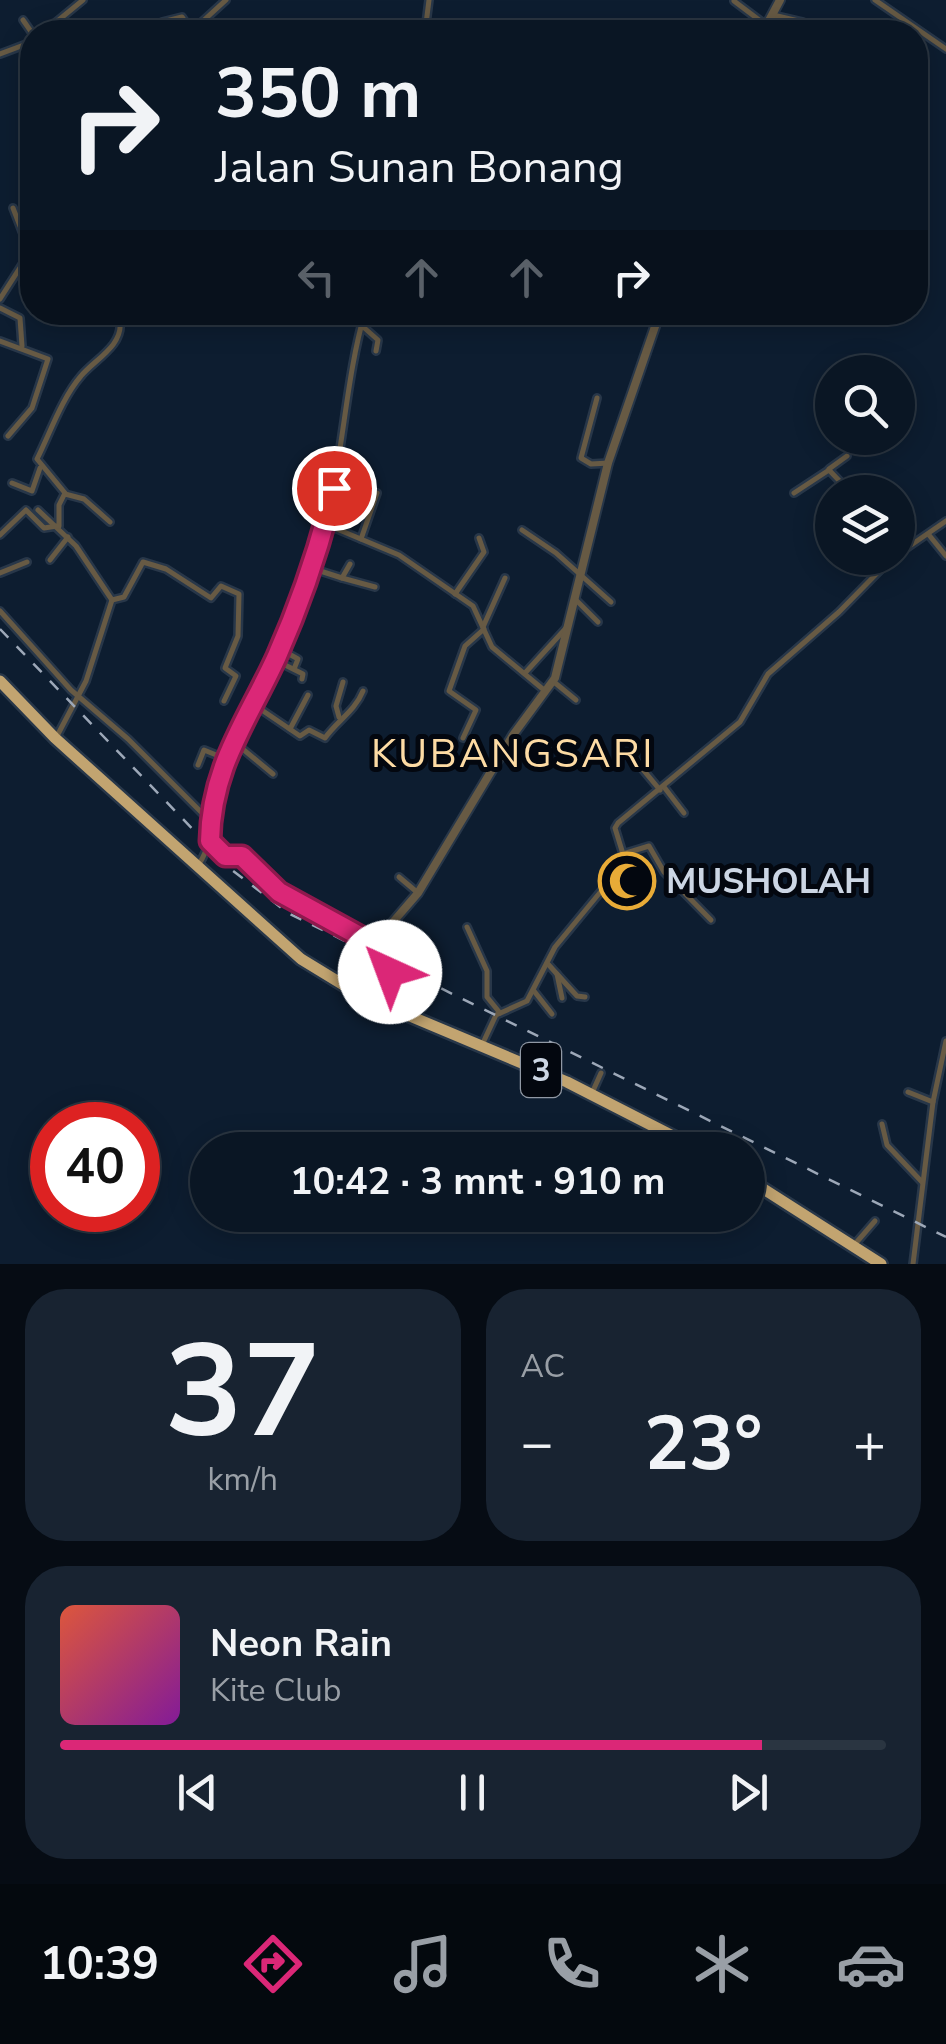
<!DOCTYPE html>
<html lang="id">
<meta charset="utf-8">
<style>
body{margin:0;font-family:"Nunito Sans",sans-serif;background:#182331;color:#f1f3f6;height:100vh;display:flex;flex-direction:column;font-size:38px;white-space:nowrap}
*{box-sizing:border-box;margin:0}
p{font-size:32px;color:#999fa6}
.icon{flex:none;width:55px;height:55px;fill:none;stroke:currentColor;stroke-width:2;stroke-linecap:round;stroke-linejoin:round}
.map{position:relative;height:1264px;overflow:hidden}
.panel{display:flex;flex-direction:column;gap:25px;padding:25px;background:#060c14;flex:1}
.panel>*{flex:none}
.hud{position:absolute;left:20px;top:20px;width:908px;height:305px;border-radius:40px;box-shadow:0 5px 25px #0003,0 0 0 2px #2a3541;background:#0a1624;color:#f1f3f6;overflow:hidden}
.fabs{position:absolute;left:815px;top:355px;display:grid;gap:20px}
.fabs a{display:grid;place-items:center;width:100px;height:100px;border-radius:50%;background:#0a1624;box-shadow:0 5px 25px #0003,0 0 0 2px #2a3541;font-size:50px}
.speed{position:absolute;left:30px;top:1102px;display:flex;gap:20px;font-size:50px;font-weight:700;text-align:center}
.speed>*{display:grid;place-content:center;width:130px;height:130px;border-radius:50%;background:#0a1624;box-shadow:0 5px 25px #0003,0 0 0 2px #2a3541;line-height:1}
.speed .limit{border:15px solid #d22;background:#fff;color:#111}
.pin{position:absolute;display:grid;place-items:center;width:85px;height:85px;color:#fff;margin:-42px;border:5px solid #fff;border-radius:50%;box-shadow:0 2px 10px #0007}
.me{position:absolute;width:110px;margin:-55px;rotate:317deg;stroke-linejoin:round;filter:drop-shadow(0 0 8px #0008)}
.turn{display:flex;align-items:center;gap:35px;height:210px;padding:0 30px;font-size:45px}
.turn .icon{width:130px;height:130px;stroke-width:2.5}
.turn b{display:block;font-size:70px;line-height:85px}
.lanes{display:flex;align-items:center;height:95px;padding:0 30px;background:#0003;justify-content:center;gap:50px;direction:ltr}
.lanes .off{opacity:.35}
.big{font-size:75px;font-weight:700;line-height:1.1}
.panel .widget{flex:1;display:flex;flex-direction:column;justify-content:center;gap:15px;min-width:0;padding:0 35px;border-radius:40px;background:#182331}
.panel .dial{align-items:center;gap:0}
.dial b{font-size:130px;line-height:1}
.song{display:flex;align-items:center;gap:30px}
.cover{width:120px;height:120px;border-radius:15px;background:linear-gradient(135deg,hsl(10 70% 55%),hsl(290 70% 35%))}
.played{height:10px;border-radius:5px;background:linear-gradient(90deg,#db2777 85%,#2a3541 85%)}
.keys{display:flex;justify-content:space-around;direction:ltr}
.heat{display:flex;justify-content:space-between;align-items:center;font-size:55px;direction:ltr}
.panel .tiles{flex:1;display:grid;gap:25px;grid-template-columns:1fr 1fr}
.widget:last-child{grid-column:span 2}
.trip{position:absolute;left:190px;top:1132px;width:575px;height:100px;border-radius:50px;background:#0a1624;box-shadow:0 5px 25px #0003,0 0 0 2px #2a3541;font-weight:700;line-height:100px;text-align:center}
.menu{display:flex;height:160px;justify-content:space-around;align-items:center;background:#04090e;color:#999fa6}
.menu .icon{width:70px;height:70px}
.menu .on{color:#db2777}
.menu b{font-size:45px;color:#f1f3f6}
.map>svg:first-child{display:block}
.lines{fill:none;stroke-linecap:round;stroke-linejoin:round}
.minor-casing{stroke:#283749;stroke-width:10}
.tertiary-casing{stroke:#283749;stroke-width:12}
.trunk-casing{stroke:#283749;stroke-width:16}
.minor{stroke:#675a44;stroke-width:5}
.tertiary{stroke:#675a44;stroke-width:8}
.trunk{stroke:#c2a470;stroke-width:11}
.rail{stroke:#9da8b8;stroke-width:2.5;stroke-dasharray:12 12;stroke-linecap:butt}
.route-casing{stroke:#8e194d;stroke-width:25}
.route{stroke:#db2777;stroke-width:18}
.labels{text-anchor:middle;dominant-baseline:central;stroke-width:10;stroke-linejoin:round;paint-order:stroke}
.shield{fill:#03070f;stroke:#9098a4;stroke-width:2.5}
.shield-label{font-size:32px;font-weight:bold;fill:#ccd6e4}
.poi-label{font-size:35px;font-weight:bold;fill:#ccd6e4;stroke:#03070f;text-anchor:start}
.quarter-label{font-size:40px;letter-spacing:2.5px;fill:#fddba4;stroke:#03070f}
</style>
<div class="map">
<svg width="946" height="1264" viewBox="0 0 946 1264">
<rect width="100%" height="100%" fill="#0d1d30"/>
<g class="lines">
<!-- minor casing -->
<g class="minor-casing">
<g id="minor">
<path d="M 875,0 L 946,49"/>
<path d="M 734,1 L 766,25"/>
<path d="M 773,15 L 803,22"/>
<path d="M 23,20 L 32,33"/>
<path d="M 162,22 L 182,17 L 192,32"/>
<path d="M 44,32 L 83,0"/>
<path d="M 191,32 L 226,0"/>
<path d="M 425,32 L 429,0"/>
<path d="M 0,54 L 32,42"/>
<path d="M 13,208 L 32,257"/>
<path d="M 0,299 L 32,249"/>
<path d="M 0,308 L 20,318 L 22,346"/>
<path d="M 361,325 L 378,340 L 376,351"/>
<path d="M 0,341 L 48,359 L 32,408 L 8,436"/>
<path d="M 597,398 L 581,458 L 591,464 L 609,463"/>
<path d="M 829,469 L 847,456"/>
<path d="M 12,483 L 32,491 L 40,468"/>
<path d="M 794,493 L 829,470 L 850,492"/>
<path d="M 65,494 L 84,499 L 110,522"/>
<path d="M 38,510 L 76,546 L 112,600 L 86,681 L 57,736"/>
<path d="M 325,524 L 399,555 L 473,606 L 492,647 L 544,690"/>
<path d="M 59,526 L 59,505 L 65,493 L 37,459 C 50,433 62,398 81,376 C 94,360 123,346 120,322 L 103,312"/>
<path d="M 522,530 L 556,553 L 611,602"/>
<path d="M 0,535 L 26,510 L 44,528 L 57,526"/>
<path d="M 929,535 L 946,556"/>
<path d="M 361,539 L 377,493"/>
<path d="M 898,554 L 946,521"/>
<path d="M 50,560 L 68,537"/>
<path d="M 311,568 L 342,578 L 350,564"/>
<path d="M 0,573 L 27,562"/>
<path d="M 342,578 L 375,587"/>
<path d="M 455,594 L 484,552 L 479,538"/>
<path d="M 112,600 L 124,597 L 143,562 L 166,569 L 211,598 L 221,586 L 239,594 L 238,636 L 225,668 L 236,676 L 224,701"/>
<path d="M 576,600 L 598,622"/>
<path d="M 0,611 L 71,690 L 128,739 L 210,821"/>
<path d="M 483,627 L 505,578"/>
<path d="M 280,649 L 298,659 L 294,669"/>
<path d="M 275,660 L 303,674 L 302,679"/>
<path d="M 525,673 L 567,627"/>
<path d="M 554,682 L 576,700"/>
<path d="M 250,702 L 300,736 L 309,730 L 325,738 C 337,721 355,711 363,691"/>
<path d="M 339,717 L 336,706 L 343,682"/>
<path d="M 290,729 L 308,695"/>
<path d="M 463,738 L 476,710 L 449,691 L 465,646 L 484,629"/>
<path d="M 233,741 L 273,774"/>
<path d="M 635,760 L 660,790"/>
<path d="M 198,765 L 204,750 L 226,759"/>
<path d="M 664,787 L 684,813"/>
<path d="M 210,841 L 225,857 L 243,856 L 279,892 L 374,944"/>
<path d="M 623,854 L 649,846 L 664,872 L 711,920"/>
<path d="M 199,864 C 217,837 210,800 222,769 C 237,730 258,696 276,659 C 296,616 313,568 325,523 C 344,453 345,381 365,312"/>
<path d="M 399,877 L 418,893"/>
<path d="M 467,927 L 487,971 L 487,997 L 500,1013"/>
<path d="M 547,963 L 577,996 L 585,997"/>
<path d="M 557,974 L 562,998"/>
<path d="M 534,991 L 552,1014"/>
<path d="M 482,1045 L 496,1015 L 527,1001 L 555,947 L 621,867 L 623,854 L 615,828 L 618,823 L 740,722 L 768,674 L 839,612 L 892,558"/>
<path d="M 908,1092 L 933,1102"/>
<path d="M 592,1093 L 601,1073"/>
<path d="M 882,1124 L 887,1145 L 922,1182"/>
<path d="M 855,1244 L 875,1221"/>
<path d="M 913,1264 L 933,1102 L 946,1041"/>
</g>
</g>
<!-- tertiary casing -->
<g class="tertiary-casing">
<g id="tertiary">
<path d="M 763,32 L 780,0"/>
<path d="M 376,1002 L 391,965 L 374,944 L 418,893 L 513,735 L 555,678 L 608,463 L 660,312"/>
</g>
</g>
<!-- trunk casing -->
<g class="trunk-casing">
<g id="trunk">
<path d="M 0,681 L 55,738 L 301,959 L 360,995 L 567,1082 L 700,1150"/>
<path d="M 748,1179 L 881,1264"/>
</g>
</g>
<!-- minor -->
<use href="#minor" class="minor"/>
<!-- tertiary -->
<use href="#tertiary" class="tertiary"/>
<!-- trunk -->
<use href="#trunk" class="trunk"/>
<!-- rail -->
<path class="rail" d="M 0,629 L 232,870 L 288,913 L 946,1237"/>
</g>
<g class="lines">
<!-- route casing -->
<g class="route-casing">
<path id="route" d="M 334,488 C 320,545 301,602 277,656 C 248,720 211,766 210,841 L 225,856 L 242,856 L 279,892 L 374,944 L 391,964 L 390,972"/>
</g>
<!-- route -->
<use href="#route" class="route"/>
</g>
<!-- icons -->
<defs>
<g id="mosque-ring" transform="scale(2.875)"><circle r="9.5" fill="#03070f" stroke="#e8ab37" stroke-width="1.5"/><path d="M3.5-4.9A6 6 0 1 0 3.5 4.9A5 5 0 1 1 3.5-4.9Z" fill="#e8ab37"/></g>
</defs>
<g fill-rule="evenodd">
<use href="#mosque-ring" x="627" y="881"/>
</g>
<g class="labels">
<!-- shield labels -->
<rect class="shield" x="521" y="1043" width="40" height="54" rx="8"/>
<g class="shield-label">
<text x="541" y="1070">3</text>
</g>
<!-- poi labels -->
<g class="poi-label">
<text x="666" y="881">MUSHOLAH</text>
</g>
<!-- quarter labels -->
<g class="quarter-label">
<text x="513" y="754">KUBANGSARI</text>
</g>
</g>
</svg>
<div class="fabs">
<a><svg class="icon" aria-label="search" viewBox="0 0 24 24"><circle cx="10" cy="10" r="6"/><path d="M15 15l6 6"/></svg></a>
<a><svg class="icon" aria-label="layers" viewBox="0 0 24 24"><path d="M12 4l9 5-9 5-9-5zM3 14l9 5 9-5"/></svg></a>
</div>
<div class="speed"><div class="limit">40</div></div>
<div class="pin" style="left:334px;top:488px;background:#d93025"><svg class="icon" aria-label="arrive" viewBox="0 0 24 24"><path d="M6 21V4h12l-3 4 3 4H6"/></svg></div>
<svg class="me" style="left:390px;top:972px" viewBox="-20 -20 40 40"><circle r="19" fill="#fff"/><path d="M0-13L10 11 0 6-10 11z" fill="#db2777"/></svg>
<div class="trip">10:42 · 3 mnt · 910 m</div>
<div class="hud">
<div class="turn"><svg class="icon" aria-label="right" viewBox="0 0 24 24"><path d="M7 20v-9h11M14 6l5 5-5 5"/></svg><div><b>350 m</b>Jalan Sunan Bonang</div></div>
<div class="lanes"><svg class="icon off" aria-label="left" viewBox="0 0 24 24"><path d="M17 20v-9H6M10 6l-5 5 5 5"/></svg><svg class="icon off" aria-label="ahead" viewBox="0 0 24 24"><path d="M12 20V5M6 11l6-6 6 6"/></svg><svg class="icon off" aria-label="ahead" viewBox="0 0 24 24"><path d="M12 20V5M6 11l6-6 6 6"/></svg><svg class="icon" aria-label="right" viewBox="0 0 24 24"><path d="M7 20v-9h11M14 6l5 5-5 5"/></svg></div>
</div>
</div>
<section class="panel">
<div class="tiles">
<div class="widget dial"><b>37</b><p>km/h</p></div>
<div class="widget"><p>AC</p>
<div class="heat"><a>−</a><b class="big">23°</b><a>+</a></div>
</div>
<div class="widget">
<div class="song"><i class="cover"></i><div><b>Neon Rain</b><p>Kite Club</p></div></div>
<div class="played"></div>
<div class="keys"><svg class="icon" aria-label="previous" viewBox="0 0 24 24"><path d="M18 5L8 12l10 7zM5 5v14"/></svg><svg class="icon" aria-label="pause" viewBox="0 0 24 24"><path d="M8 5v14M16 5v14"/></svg><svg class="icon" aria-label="next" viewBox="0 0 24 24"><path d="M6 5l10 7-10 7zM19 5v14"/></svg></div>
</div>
</div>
</section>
<nav class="menu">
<b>10:39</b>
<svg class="icon on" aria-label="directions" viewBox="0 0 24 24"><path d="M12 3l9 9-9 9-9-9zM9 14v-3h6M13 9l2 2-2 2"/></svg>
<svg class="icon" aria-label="music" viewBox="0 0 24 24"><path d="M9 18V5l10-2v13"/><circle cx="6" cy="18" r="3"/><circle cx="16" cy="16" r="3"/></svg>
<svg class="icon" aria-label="phone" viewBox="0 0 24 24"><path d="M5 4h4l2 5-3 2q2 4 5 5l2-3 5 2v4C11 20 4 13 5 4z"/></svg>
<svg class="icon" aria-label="climate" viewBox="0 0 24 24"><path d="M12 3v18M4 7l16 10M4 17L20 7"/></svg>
<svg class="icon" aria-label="car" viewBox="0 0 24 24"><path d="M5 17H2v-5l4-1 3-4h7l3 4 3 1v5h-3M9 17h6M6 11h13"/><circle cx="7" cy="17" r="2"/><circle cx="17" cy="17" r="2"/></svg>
</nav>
